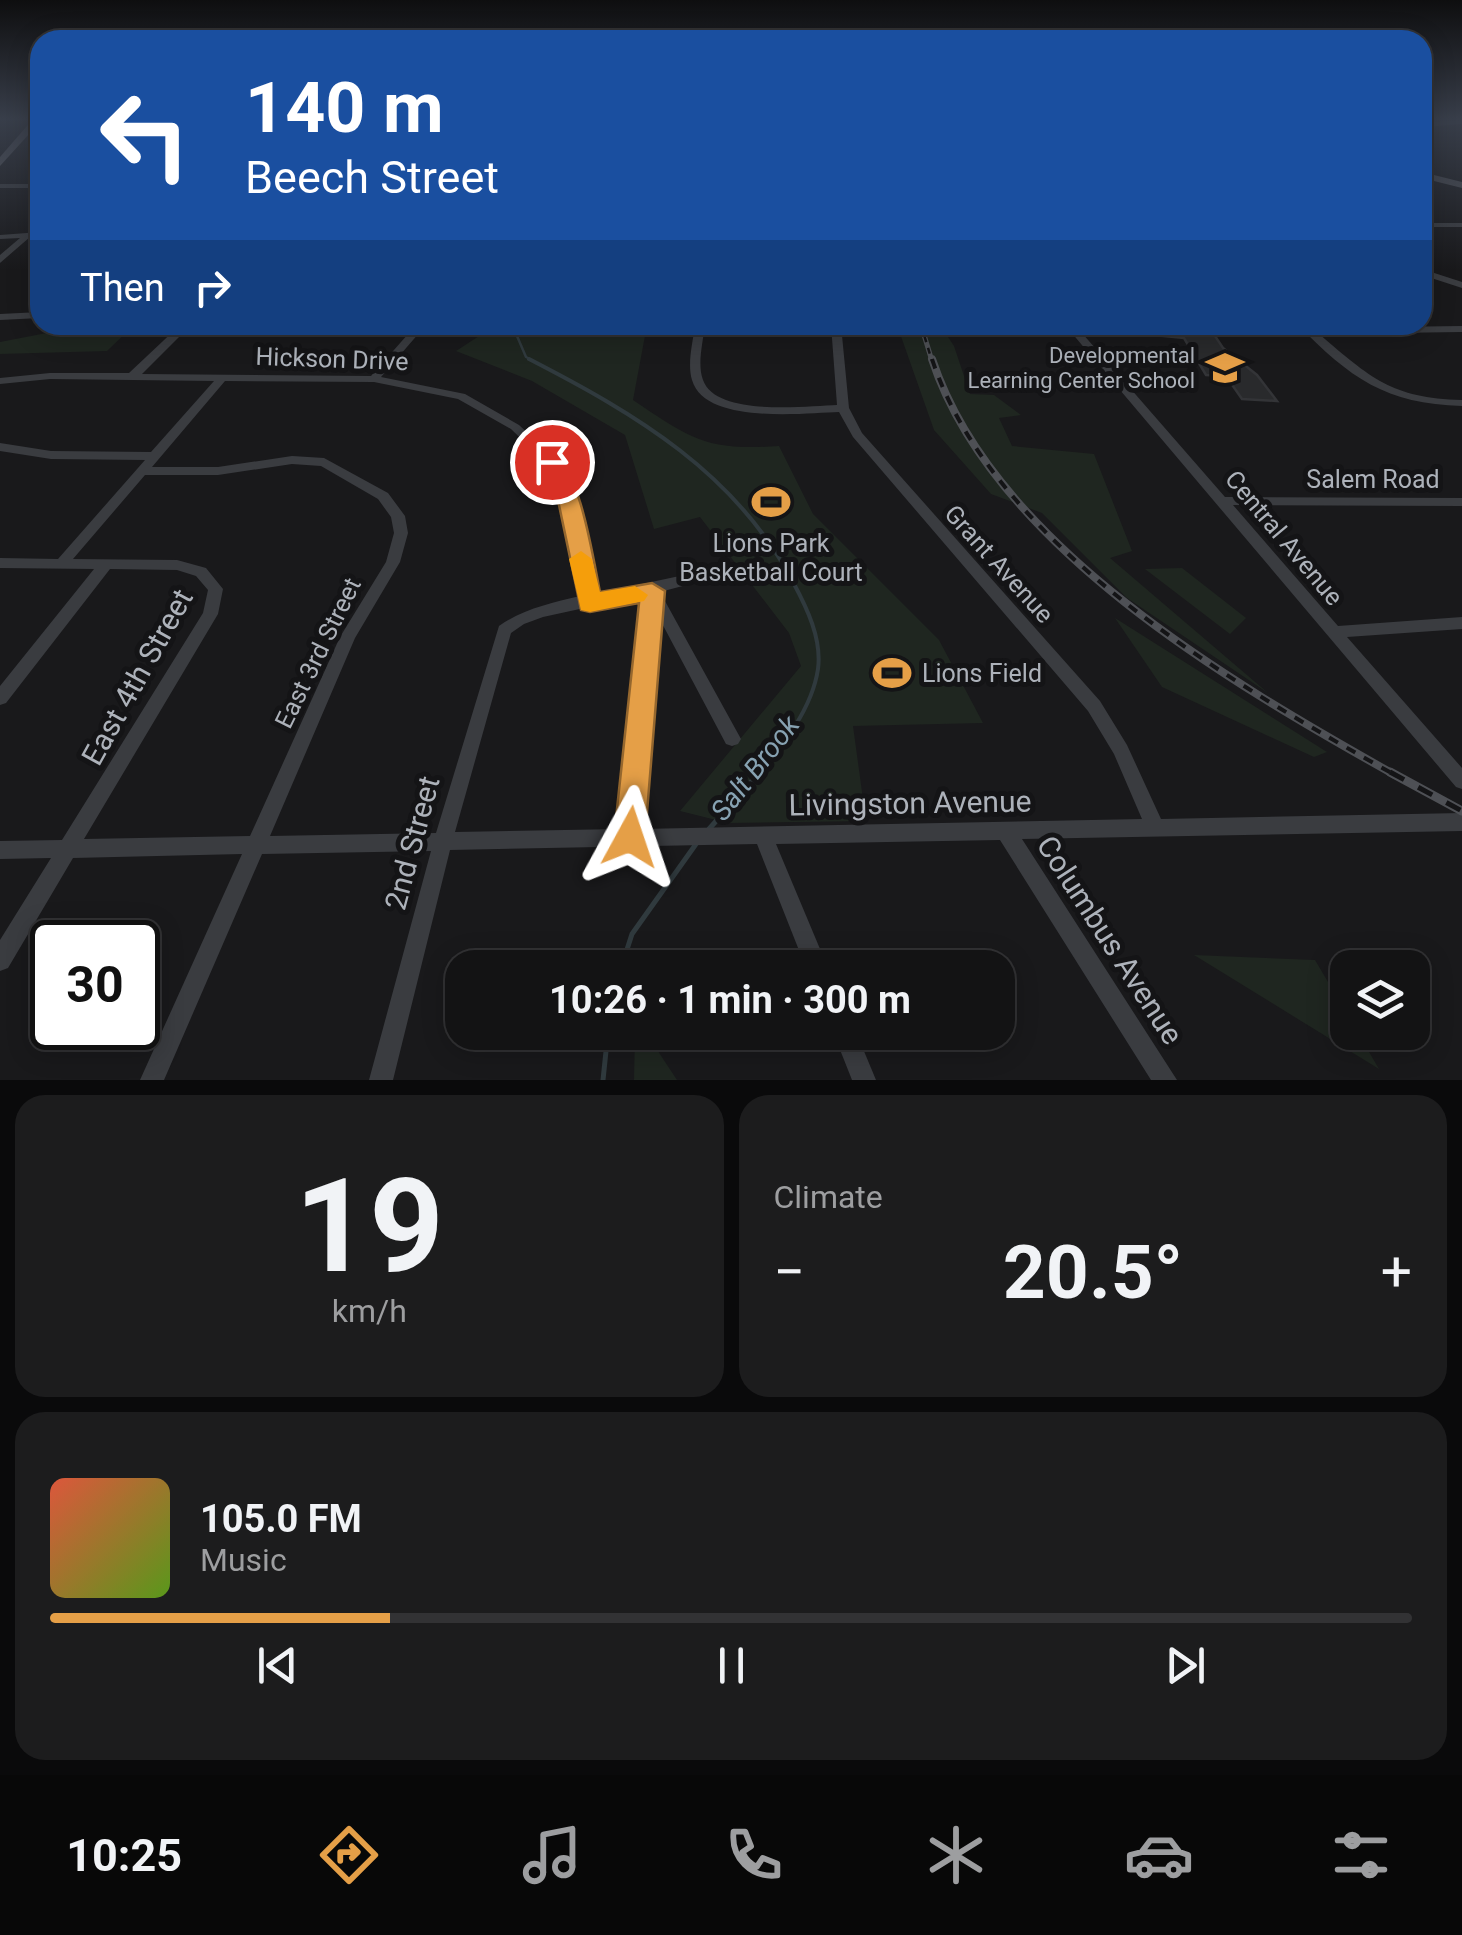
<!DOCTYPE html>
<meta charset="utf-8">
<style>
body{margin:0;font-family:Roboto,sans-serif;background:#1c1c1d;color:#f1f3f6;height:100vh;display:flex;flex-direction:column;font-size:38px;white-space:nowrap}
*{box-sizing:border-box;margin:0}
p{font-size:32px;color:#9d9ea0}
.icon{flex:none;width:55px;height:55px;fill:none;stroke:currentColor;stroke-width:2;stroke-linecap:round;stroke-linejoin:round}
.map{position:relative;height:1080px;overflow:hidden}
.sheet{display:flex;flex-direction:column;gap:15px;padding:15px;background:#0a0a0b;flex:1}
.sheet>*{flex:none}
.top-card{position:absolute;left:30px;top:30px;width:1402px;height:305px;border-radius:30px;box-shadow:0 5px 25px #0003,0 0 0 2px #323234;background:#1a4fa0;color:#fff;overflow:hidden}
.controls{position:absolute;left:1330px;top:950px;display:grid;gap:20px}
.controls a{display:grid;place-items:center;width:100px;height:100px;border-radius:20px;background:#131314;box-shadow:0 5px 25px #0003,0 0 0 2px #323234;font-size:50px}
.speed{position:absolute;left:30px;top:920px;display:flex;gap:20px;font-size:50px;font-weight:700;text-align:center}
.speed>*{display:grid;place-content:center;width:130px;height:130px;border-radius:50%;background:#131314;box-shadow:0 5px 25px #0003,0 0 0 2px #323234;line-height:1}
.speed .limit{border:5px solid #111;border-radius:15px;background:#fff;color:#111}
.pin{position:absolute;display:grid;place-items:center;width:85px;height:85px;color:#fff;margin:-42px;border:5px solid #fff;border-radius:50%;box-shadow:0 2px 10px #0007}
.me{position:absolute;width:110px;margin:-55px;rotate:5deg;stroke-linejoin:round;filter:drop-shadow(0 0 8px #0008)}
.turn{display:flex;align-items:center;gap:35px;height:210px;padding:0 50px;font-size:45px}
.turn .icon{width:130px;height:130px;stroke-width:2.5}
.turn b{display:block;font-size:70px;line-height:85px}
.then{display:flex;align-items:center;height:95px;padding:0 50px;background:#0003;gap:20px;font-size:38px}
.big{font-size:75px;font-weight:700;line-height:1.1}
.sheet .tile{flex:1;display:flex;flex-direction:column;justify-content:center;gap:15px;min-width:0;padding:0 35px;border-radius:30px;background:#1c1c1d}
.sheet .dial{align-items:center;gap:0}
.dial b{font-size:130px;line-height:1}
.song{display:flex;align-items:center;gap:30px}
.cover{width:120px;height:120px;border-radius:15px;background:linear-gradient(135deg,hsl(10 70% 55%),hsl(90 70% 35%))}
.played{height:10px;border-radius:5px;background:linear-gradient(90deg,#e59f47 25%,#323234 25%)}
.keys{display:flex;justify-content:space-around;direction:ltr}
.heat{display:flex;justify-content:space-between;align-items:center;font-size:55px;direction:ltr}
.sheet .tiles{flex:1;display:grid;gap:15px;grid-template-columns:1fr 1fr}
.tile:last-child{grid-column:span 2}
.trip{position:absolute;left:445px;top:950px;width:570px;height:100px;border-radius:30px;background:#131314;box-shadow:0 5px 25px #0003,0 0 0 2px #323234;font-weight:700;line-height:100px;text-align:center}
.tab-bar{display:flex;height:160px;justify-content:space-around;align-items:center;background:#080808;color:#9d9ea0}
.tab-bar .icon{width:70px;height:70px}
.tab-bar .on{color:#e59f47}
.tab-bar b{font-size:45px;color:#f1f3f6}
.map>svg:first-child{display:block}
.green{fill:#1f2620}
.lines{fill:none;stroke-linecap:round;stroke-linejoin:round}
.stream-far2{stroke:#303a3e;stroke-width:2.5}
.stream-far1{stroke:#303a3e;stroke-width:4}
.stream{stroke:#303a3e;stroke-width:5}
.building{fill:#292a2c;stroke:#333437;stroke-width:2.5}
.minor{fill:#3a3c40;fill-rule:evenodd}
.secondary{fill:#494b50;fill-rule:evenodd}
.primary{fill:#57595f;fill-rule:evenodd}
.rail-far2-casing{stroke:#4e5055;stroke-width:5}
.rail-far1-casing{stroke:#4e5055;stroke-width:8}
.rail-casing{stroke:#4e5055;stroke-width:9}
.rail-far2{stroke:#141416;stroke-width:2.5;stroke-dasharray:6;stroke-linecap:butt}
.rail-far1{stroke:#141416;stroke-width:4;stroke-dasharray:10;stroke-linecap:butt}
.rail{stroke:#141416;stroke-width:5;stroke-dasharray:16;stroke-linecap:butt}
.route{fill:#e59f47;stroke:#95672e;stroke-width:2.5}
.slow{fill:#f59e0b}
.labels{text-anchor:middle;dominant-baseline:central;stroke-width:10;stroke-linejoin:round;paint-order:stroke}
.far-poi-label{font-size:22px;fill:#adb2ba;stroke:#141416;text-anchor:end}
.street-label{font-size:25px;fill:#adb2ba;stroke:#141416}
.poi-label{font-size:25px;fill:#adb2ba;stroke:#141416}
.water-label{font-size:28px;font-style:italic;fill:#87a2b2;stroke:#141416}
.near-street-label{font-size:30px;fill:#adb2ba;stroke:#141416}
</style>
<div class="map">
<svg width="1462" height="1080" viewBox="0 0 1462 1080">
<rect width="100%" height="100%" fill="#19191b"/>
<!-- green -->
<g class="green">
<path d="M 88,325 L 134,325 L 107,351 L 0,354 L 0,342 Z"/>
<path d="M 496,325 L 647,325 L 633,400 C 691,439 706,451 779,446 L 813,514 L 939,640 L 983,723 L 853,726 L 866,821 L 728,823 L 680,811 L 801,666 L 789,633 L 700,517 L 654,529 L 625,435 L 532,381 L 456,351 Z"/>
<path d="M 897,325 L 940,325 L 954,346 L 970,394 L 994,395 L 1021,415 L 999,418 L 1012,446 L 1094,454 L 1132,551 L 1110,558 L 1268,693 L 1127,598 L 1042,513 L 991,494 L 934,430 Z"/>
<path d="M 1182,568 L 1246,618 L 1230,634 L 1145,569 Z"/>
<path d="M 1115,618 L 1327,752 L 1314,757 L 1162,687 Z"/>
<path d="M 1194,955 L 1315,960 L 1347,1014 L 1348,1032 L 1358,1033 L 1379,1069 Z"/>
<path d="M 635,1033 L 646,1033 L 677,1080 L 634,1080 Z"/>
</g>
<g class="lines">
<!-- stream-far2 -->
<path class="stream-far2" d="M 521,325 L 517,336 L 526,357 L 534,361"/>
<!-- stream-far1 -->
<path class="stream-far1" d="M 529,359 C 636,414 736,473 793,582 C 807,608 822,639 818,669 C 812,709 783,745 758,775"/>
<!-- stream -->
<g class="stream">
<path d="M 709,829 L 760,772"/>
<path d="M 621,968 L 632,934 L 696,844"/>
<path d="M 603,1080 L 608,1032"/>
</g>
</g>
<!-- building -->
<path class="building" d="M 1138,325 L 1194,325 L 1199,333 L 1213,333 L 1223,348 L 1257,375 L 1277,401 L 1242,399 L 1226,376 L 1206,375 L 1184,338 L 1144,334 Z"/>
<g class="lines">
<!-- minor -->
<g class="minor">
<path d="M 1462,120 L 1462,124 L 1422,127 L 1422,123 Z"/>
<rect x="0" y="184" width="40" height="4"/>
<rect x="1422" y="223" width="40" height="4"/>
<path d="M 40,232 L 40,236 L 30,237 L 0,263 L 0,255 L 20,238 L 0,239 L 0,235 Z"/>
<path d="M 1422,269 L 1462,282 L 1462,288 L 1422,275 Z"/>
<path d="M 40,312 L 40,318 L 0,320 L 0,314 Z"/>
<path d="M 180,325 L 191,325 L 142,374 L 371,376 L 416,325 L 426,325 L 381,377 L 465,394 L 519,425 L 556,459 L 577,505 L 595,594 L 689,574 L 694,575 L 696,579 L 694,583 L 660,592 L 741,739 L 738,744 L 732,746 L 726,744 L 657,614 L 640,829 L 1142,819 L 1114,754 L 1088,711 L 853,437 L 839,412 C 804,413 705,425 692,380 C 687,363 693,342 695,325 L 705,325 C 703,342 697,364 703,380 C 716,417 806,406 837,405 L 831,325 L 841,325 L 849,408 L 862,433 L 1100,701 L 1127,745 L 1161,819 L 1462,813 L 1462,831 L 1022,839 L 1177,1080 L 1151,1080 L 1000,840 L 776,844 L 828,968 L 806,968 L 757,844 L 450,850 L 393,1080 L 369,1080 L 431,851 L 262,854 L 164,1080 L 140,1080 L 242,854 L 73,858 L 8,968 L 0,971 L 0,940 L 51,858 L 0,859 L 0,841 L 62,840 L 203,613 L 208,590 L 196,576 L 177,570 L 110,569 L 6,703 L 0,705 L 0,686 L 94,569 L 0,568 L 0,558 L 58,559 L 145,460 L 51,459 L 0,451 L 0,443 L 51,451 L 151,452 L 214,381 L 50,379 L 0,384 L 0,378 L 50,373 L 129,373 ZM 225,381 L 374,382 L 458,399 L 511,429 L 546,463 L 563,505 L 580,596 C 551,603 523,609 499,626 L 436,833 L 270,836 L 355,638 L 400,562 L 408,533 L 405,516 L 388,493 L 324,458 L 292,456 L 218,467 L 152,467 ZM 292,464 L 321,466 L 378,499 L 391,517 L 394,533 L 386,562 L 340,637 L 250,836 L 84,839 L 218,614 L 223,589 L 206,568 L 177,560 L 73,559 L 145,475 L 218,475 ZM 644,595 L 621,829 L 455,832 L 511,633 L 524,624 L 543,617 Z"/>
<path d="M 1065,325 L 1075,325 L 1225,497 L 1462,498 L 1462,506 L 1233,505 L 1338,626 L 1462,617 L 1462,629 L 1347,637 L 1462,768 L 1462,789 L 1456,787 Z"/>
<path d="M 1298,325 L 1309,325 L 1312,328 L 1462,326 L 1462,332 L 1319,334 C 1371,378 1391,398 1462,400 L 1462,406 C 1386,404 1350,378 1298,325 Z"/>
<path d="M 833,1032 L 856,1032 L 876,1080 L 852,1080 Z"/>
</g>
<!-- secondary -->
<path class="secondary" d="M 1422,172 L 1462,182 L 1462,188 L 1422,178 Z"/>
<!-- primary -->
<path class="primary" d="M 33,119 L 40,119 L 40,122 L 0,166 L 0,157 Z"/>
<!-- rail-far2 casing -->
<g class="rail-far2-casing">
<path id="rail-far2" d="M 921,325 L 932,361"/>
</g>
<!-- rail-far1 casing -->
<g class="rail-far1-casing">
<path id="rail-far1" d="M 932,359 C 993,545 1231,683 1395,775"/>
</g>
<!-- rail casing -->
<g class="rail-casing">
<path id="rail" d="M 1390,772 L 1462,811"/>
</g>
<!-- rail-far2 -->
<use href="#rail-far2" class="rail-far2"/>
<!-- rail-far1 -->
<use href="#rail-far1" class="rail-far1"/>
<!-- rail -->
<use href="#rail" class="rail"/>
</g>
<!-- sky -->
<linearGradient id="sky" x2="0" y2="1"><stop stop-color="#0e0e0f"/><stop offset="0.44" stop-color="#383e4a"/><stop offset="1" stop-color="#383e4a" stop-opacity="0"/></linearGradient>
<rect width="1462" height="270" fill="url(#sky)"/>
<!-- route -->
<path class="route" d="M 552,456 C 580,464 594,565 600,592 L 652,583 L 665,591 L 645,837 L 641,847 L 630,851 L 618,847 L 614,837 L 639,603 L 590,612 L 581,610 L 559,505 L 542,462 Z"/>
<!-- slow -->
<path class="slow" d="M 581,551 L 592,559 L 600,592 L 635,586 L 648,595 L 644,601 L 590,612 L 581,610 L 569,559 Z"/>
<!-- icons -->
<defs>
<g id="school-bare" transform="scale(3)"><path d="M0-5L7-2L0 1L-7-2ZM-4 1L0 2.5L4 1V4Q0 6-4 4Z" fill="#e59f47" stroke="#141416" stroke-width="2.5" paint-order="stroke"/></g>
<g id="stadium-bare" transform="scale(3)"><path d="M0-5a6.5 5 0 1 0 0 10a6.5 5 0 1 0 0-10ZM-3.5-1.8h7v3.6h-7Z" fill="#e59f47" stroke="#141416" stroke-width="2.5" paint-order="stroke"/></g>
</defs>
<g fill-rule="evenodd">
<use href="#school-bare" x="1225" y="368"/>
<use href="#stadium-bare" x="771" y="502"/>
<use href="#stadium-bare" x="892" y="673"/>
</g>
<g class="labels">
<!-- far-poi labels -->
<g class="far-poi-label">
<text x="1195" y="355">Developmental<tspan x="1195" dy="25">Learning Center School</tspan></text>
</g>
<!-- street labels -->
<g class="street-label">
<text transform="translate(332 359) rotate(2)">Hickson Drive</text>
<text x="1373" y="479">Salem Road</text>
<text transform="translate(1284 538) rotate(50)">Central Avenue</text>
<text transform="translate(999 564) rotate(48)">Grant Avenue</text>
<text transform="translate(318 653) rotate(-64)">East 3rd Street</text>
</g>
<!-- poi labels -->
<g class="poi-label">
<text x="771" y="543">Lions Park<tspan x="771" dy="29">Basketball Court</tspan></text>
<text x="922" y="673" text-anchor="start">Lions Field</text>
</g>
<!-- water labels -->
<g class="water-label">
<text transform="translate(755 768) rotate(-52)">Salt Brook</text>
</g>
<!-- near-street labels -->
<g class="near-street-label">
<text transform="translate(137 677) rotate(-61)">East 4th Street</text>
<text transform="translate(910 803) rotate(-1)">Livingston Avenue</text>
<text transform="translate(412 843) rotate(-75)">2nd Street</text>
<text transform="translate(1110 940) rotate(57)">Columbus Avenue</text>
</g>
</g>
</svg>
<div class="controls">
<a><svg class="icon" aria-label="layers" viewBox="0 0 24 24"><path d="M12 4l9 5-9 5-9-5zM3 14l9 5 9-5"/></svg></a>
</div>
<div class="speed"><div class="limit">30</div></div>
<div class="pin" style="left:552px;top:462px;background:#d93025"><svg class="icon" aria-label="arrive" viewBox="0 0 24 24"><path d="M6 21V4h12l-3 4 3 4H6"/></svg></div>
<svg class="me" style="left:630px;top:837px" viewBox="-20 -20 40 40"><path d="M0-17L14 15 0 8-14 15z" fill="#e59f47" stroke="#fff" stroke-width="4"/></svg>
<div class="trip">10:26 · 1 min · 300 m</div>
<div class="top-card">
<div class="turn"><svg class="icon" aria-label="left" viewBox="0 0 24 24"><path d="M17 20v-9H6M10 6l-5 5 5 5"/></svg><div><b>140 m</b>Beech Street</div></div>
<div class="then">Then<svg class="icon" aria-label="right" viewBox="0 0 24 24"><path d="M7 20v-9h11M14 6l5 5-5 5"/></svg></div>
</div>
</div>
<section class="sheet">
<div class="tiles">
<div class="tile dial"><b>19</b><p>km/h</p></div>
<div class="tile"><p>Climate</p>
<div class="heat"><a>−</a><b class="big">20.5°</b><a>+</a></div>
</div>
<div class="tile">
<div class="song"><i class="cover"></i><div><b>105.0 FM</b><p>Music</p></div></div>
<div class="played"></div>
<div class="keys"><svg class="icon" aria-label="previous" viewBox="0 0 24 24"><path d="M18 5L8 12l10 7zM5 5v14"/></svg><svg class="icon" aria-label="pause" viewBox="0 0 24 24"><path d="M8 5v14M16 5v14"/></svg><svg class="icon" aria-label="next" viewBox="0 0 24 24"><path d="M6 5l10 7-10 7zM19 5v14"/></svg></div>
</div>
</div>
</section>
<nav class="tab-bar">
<b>10:25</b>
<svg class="icon on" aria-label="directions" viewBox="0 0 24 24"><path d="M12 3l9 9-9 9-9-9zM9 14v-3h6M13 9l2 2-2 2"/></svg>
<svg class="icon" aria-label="music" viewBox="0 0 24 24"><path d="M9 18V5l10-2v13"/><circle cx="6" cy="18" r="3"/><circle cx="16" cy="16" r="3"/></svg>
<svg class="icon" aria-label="phone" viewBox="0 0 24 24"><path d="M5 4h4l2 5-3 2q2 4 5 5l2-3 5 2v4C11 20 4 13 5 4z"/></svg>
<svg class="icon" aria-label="climate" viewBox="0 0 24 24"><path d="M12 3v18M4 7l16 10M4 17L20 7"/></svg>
<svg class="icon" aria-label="car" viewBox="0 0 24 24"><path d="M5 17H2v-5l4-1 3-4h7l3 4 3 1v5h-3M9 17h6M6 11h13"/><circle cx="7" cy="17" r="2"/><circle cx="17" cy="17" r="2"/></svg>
<svg class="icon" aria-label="filters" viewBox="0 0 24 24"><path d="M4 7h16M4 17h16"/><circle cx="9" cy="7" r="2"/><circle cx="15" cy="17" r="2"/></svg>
</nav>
